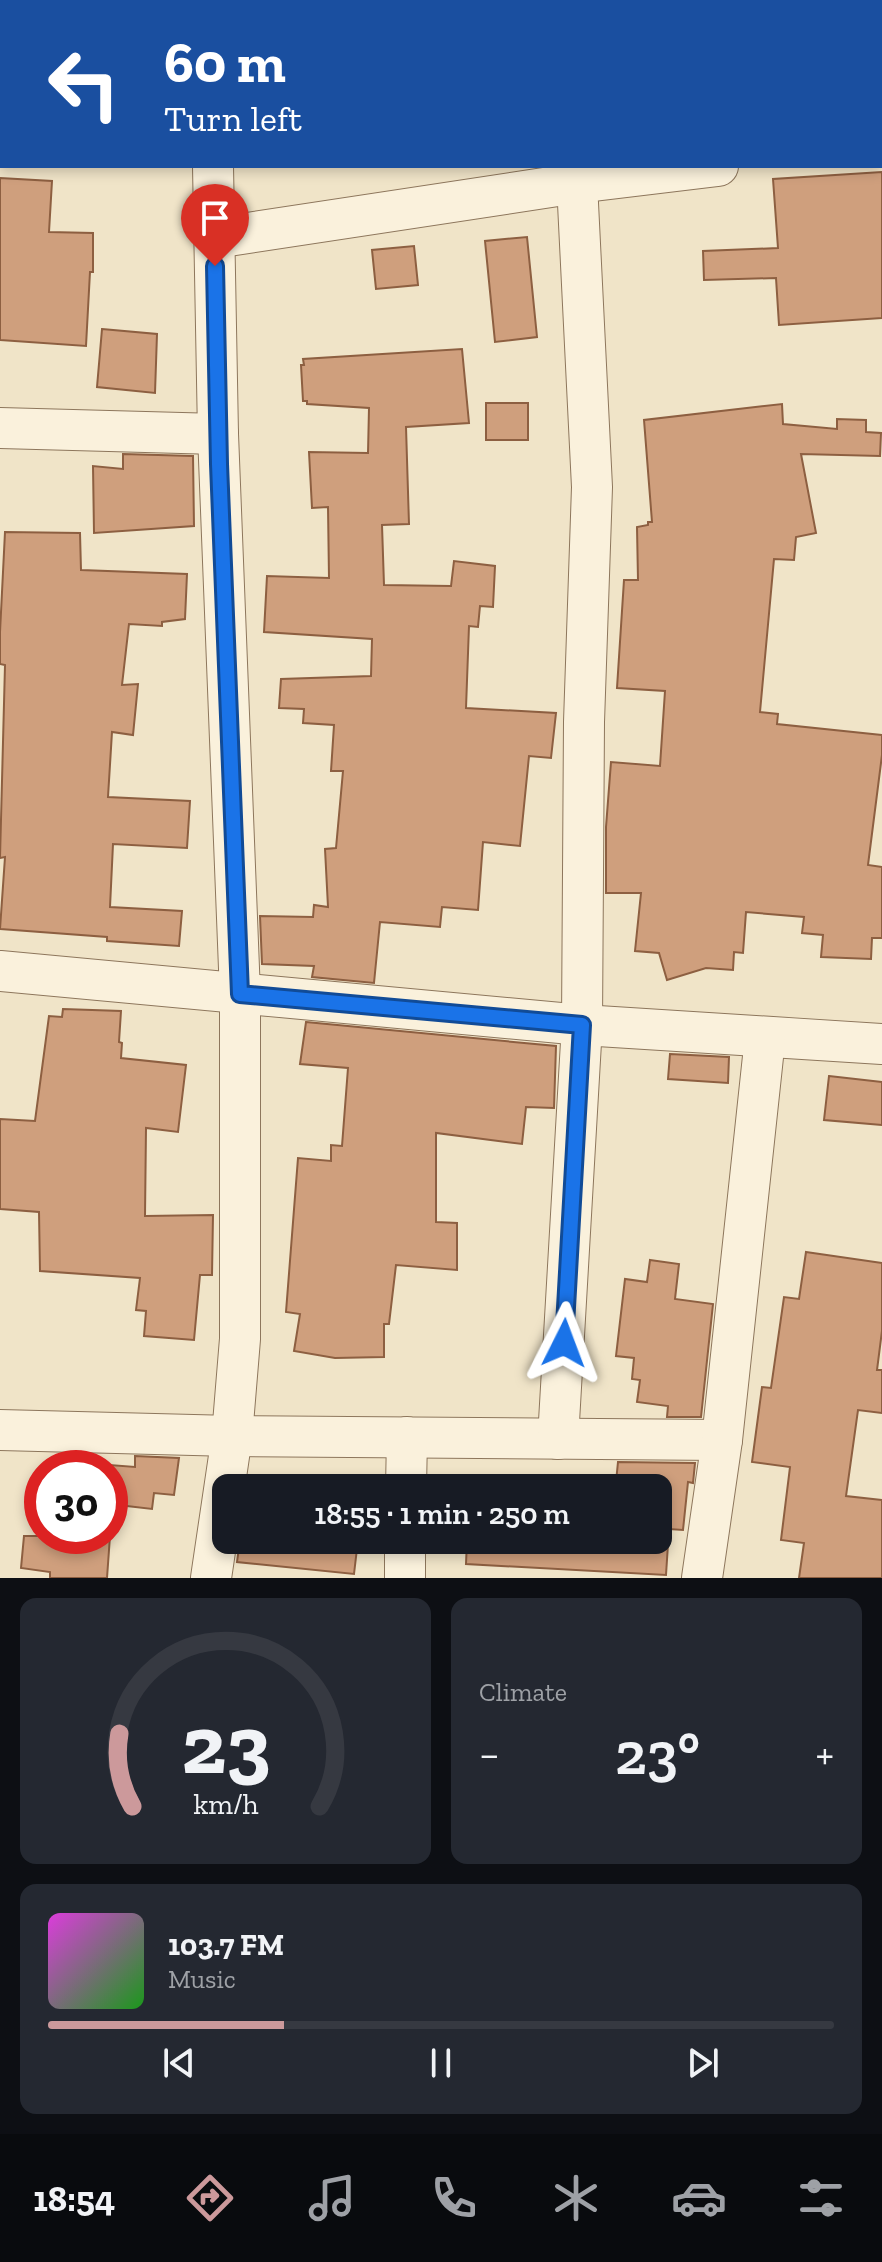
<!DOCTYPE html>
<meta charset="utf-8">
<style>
body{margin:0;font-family:"Zilla Slab",serif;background:#242831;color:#f1f3f6;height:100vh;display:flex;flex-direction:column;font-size:30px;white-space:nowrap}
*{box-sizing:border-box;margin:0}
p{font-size:26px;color:#9ea1a6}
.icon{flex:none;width:44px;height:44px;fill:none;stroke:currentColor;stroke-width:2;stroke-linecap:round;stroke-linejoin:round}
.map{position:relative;height:1578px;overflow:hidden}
.panel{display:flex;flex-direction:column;gap:20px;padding:20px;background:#0d0f14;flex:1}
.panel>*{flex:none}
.guide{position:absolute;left:0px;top:0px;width:882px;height:168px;box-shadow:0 4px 12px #0003;background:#1a4fa0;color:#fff;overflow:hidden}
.speed{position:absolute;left:24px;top:1450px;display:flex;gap:16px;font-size:40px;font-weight:700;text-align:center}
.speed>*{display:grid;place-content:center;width:104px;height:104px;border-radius:50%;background:#171b24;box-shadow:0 4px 12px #0003;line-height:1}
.speed .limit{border:12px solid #d22;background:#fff;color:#111}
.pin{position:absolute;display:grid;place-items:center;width:68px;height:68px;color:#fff;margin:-82px -34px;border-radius:50% 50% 50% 0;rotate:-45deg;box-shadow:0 0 8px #0007}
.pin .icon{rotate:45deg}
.me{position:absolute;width:88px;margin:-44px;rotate:3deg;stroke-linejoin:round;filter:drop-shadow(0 0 6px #0008)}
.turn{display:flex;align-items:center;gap:28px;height:168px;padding:0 32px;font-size:36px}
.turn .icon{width:104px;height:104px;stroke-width:2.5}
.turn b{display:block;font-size:56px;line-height:68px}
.big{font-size:60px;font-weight:600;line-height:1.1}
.panel .card{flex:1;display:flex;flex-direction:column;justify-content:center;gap:12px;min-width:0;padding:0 28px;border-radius:16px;background:#242831}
.panel .dial{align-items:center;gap:0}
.dial svg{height:208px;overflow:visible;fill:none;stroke:#363941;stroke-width:7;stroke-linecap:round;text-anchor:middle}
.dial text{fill:#f1f3f6;stroke:none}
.song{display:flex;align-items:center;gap:24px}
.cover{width:96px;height:96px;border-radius:12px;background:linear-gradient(135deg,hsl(300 70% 55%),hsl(120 70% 35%))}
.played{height:8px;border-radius:4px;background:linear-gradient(90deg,#cc999b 30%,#363941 30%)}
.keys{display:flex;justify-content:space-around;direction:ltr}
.heat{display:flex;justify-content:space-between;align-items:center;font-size:44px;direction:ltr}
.panel .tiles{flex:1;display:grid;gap:20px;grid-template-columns:1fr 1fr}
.card:last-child{grid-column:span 2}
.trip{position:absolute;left:212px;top:1474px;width:460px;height:80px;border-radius:16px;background:#171b24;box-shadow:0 4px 12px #0003;font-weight:600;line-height:80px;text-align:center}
.dock{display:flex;height:128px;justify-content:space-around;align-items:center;background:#090b0e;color:#9ea1a6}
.dock .icon{width:56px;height:56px}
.dock .active{color:#cc999b}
.dock b{font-size:36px;color:#f1f3f6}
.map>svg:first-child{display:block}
.building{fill:#cf9f7d;stroke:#8d5f41;stroke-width:2}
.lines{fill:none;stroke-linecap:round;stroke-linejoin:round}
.minor-casing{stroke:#8d765c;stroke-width:42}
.minor{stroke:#faf1dc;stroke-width:40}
.route-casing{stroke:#114b97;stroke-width:20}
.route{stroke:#1a73e8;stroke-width:14}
</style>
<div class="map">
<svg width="882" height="1578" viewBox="0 0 882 1578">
<rect width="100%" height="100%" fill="#f0e4c8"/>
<!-- building -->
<g class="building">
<path d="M 882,172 L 882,318 L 779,325 L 776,278 L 704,280 L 703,251 L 778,248 L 773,179 Z"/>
<path d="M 0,178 L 52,181 L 49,232 L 93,233 L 93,272 L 90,272 L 86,346 L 0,340 Z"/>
<path d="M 527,237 L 537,337 L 495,342 L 485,241 Z"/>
<path d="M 414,246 L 418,285 L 376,289 L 372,250 Z"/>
<path d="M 102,329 L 157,334 L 155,393 L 97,387 Z"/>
<path d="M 462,349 L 469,423 L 406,427 L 409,524 L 382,525 L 384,585 L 451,586 L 454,561 L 495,566 L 493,607 L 480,606 L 478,627 L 469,626 L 466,708 L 556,713 L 551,758 L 529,756 L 520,846 L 483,842 L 478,910 L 442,907 L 440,927 L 380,922 L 374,983 L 312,977 L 314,966 L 262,964 L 260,916 L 313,917 L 314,905 L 328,907 L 325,849 L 336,848 L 343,771 L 331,771 L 334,725 L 303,723 L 304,709 L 279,708 L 281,679 L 371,676 L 372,639 L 264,632 L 267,576 L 329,578 L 328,507 L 312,508 L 309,452 L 368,453 L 369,408 L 307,404 L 307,401 L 303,401 L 301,365 L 304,365 L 303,359 Z"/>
<rect x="486" y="403" width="42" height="37"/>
<path d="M 782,404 L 783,424 L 837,429 L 837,419 L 866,420 L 866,432 L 881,433 L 880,456 L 801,454 L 816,533 L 796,537 L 794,560 L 774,559 L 760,712 L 778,714 L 777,724 L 882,735 L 882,755 L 868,865 L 882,867 L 882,938 L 872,938 L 871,959 L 821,957 L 823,935 L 802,933 L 804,917 L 746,912 L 743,953 L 734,952 L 733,970 L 706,968 L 667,980 L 659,953 L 635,951 L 641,893 L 606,893 L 606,827 L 611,762 L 660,766 L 665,691 L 617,688 L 624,580 L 638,580 L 637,527 L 648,525 L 648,522 L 652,522 L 644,420 Z"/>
<path d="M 123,454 L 193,456 L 194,526 L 94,533 L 93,466 L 123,469 Z"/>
<path d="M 5,532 L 80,533 L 81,570 L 187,574 L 185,619 L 162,622 L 162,626 L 129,624 L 122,685 L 138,684 L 133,735 L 112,732 L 108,797 L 190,801 L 187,848 L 113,844 L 110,907 L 182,911 L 179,946 L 107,941 L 107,937 L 0,929 L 5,857 L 0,858 L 5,665 L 0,664 L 0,632 Z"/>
<path d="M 63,1009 L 121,1011 L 119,1042 L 122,1043 L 121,1058 L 186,1065 L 178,1132 L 146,1128 L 145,1216 L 213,1215 L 212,1275 L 200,1275 L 194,1340 L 144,1336 L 146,1311 L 136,1310 L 140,1278 L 40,1271 L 39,1212 L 0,1209 L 0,1119 L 35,1121 L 49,1016 L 62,1017 Z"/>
<path d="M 306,1022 L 556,1046 L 554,1108 L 526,1107 L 522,1144 L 436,1133 L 436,1222 L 457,1223 L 457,1270 L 396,1265 L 389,1324 L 384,1324 L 384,1357 L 335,1358 L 294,1351 L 300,1314 L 286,1312 L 298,1158 L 331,1161 L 331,1145 L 342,1146 L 348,1068 L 300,1064 Z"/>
<path d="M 670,1054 L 729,1057 L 728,1083 L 668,1079 Z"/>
<path d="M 829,1076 L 882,1082 L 882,1125 L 824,1120 Z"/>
<path d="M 806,1252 L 882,1263 L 882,1331 L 877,1370 L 882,1370 L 882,1413 L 858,1410 L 846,1496 L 882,1500 L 882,1578 L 799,1578 L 804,1543 L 781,1540 L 790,1467 L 752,1462 L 762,1387 L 771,1388 L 784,1297 L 799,1299 Z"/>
<path d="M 650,1260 L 679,1264 L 675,1299 L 713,1304 L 701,1417 L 667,1417 L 668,1406 L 637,1402 L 640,1380 L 632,1379 L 634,1358 L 616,1356 L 625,1279 L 647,1282 Z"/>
<path d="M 135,1456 L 179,1458 L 174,1495 L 154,1493 L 152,1509 L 110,1504 L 110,1465 L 135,1467 Z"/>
<path d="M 618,1462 L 695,1463 L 693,1483 L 688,1482 L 683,1530 L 669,1529 L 666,1575 L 466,1564 L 467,1540 L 658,1540 L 658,1488 L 597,1488 L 597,1480 L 616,1482 Z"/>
<path d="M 24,1536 L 110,1536 L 107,1578 L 50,1578 L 50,1572 L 21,1568 Z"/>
<path d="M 240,1540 L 358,1540 L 354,1574 L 237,1562 Z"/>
</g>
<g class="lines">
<!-- minor casing -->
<g class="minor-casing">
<g id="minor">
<path d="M 209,0 L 209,2"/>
<path d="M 880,146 L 882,146"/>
<path d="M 215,238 L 577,183 L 718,166"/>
<path d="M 0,428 L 218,434"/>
<path d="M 0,971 L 582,1025 L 882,1044"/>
<path d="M 0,1430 L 232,1436 L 722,1440"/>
<path d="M 558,1439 L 582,1025 L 584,722 L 592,487 L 577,183"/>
<path d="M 406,1488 L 407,1437"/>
<path d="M 211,1578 L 232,1436 L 240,1339 L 240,994 L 218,434 L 213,166"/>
<path d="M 405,1578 L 405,1540"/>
<path d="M 702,1578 L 722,1440 L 765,1038"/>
</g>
</g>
<!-- minor -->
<use href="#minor" class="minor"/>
</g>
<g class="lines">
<!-- route casing -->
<g class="route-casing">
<path id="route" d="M 215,266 L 219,464 L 240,994 L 582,1025 L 564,1343"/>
</g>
<!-- route -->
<use href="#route" class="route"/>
</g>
</svg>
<div class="speed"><div class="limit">30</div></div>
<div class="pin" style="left:215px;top:266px;background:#d93025"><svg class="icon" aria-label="arrive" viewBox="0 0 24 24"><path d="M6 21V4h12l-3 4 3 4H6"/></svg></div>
<svg class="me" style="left:564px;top:1343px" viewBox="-20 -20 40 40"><path d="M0-17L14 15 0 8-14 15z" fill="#1a73e8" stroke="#fff" stroke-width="4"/></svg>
<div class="trip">18:55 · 1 min · 250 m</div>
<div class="guide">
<div class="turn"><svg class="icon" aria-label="left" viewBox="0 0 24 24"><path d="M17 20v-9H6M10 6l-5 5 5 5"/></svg><div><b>60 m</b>Turn left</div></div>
</div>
</div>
<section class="panel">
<div class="tiles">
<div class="card dial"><svg viewBox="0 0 100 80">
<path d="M14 69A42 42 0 1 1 86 69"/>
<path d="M14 69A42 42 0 0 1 9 41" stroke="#cc999b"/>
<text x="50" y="56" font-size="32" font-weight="700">23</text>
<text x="50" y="72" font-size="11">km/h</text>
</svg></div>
<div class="card"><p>Climate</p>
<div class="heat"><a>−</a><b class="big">23°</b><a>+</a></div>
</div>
<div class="card">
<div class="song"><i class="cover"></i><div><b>103.7 FM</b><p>Music</p></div></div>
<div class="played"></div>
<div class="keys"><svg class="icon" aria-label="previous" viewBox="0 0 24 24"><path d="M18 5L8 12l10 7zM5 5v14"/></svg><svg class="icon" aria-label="pause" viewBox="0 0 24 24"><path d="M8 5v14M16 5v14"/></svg><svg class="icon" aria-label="next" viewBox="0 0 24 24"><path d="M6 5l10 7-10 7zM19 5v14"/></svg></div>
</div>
</div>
</section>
<nav class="dock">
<b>18:54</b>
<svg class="icon active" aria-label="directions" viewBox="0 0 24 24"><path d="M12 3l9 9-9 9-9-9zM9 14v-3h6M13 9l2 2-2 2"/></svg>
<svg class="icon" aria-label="music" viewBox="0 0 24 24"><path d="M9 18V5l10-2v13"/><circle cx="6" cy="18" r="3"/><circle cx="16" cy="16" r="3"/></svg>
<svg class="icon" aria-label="phone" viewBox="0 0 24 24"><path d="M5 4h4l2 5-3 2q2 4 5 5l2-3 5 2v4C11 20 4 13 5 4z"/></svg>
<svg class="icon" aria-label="climate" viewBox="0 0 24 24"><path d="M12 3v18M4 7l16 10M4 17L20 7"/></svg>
<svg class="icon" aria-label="car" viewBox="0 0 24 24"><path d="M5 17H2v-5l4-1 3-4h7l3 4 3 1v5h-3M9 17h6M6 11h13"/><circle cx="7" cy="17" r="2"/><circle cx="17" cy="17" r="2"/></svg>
<svg class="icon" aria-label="filters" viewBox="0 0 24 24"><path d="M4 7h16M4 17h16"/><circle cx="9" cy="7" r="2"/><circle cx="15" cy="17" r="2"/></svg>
</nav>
